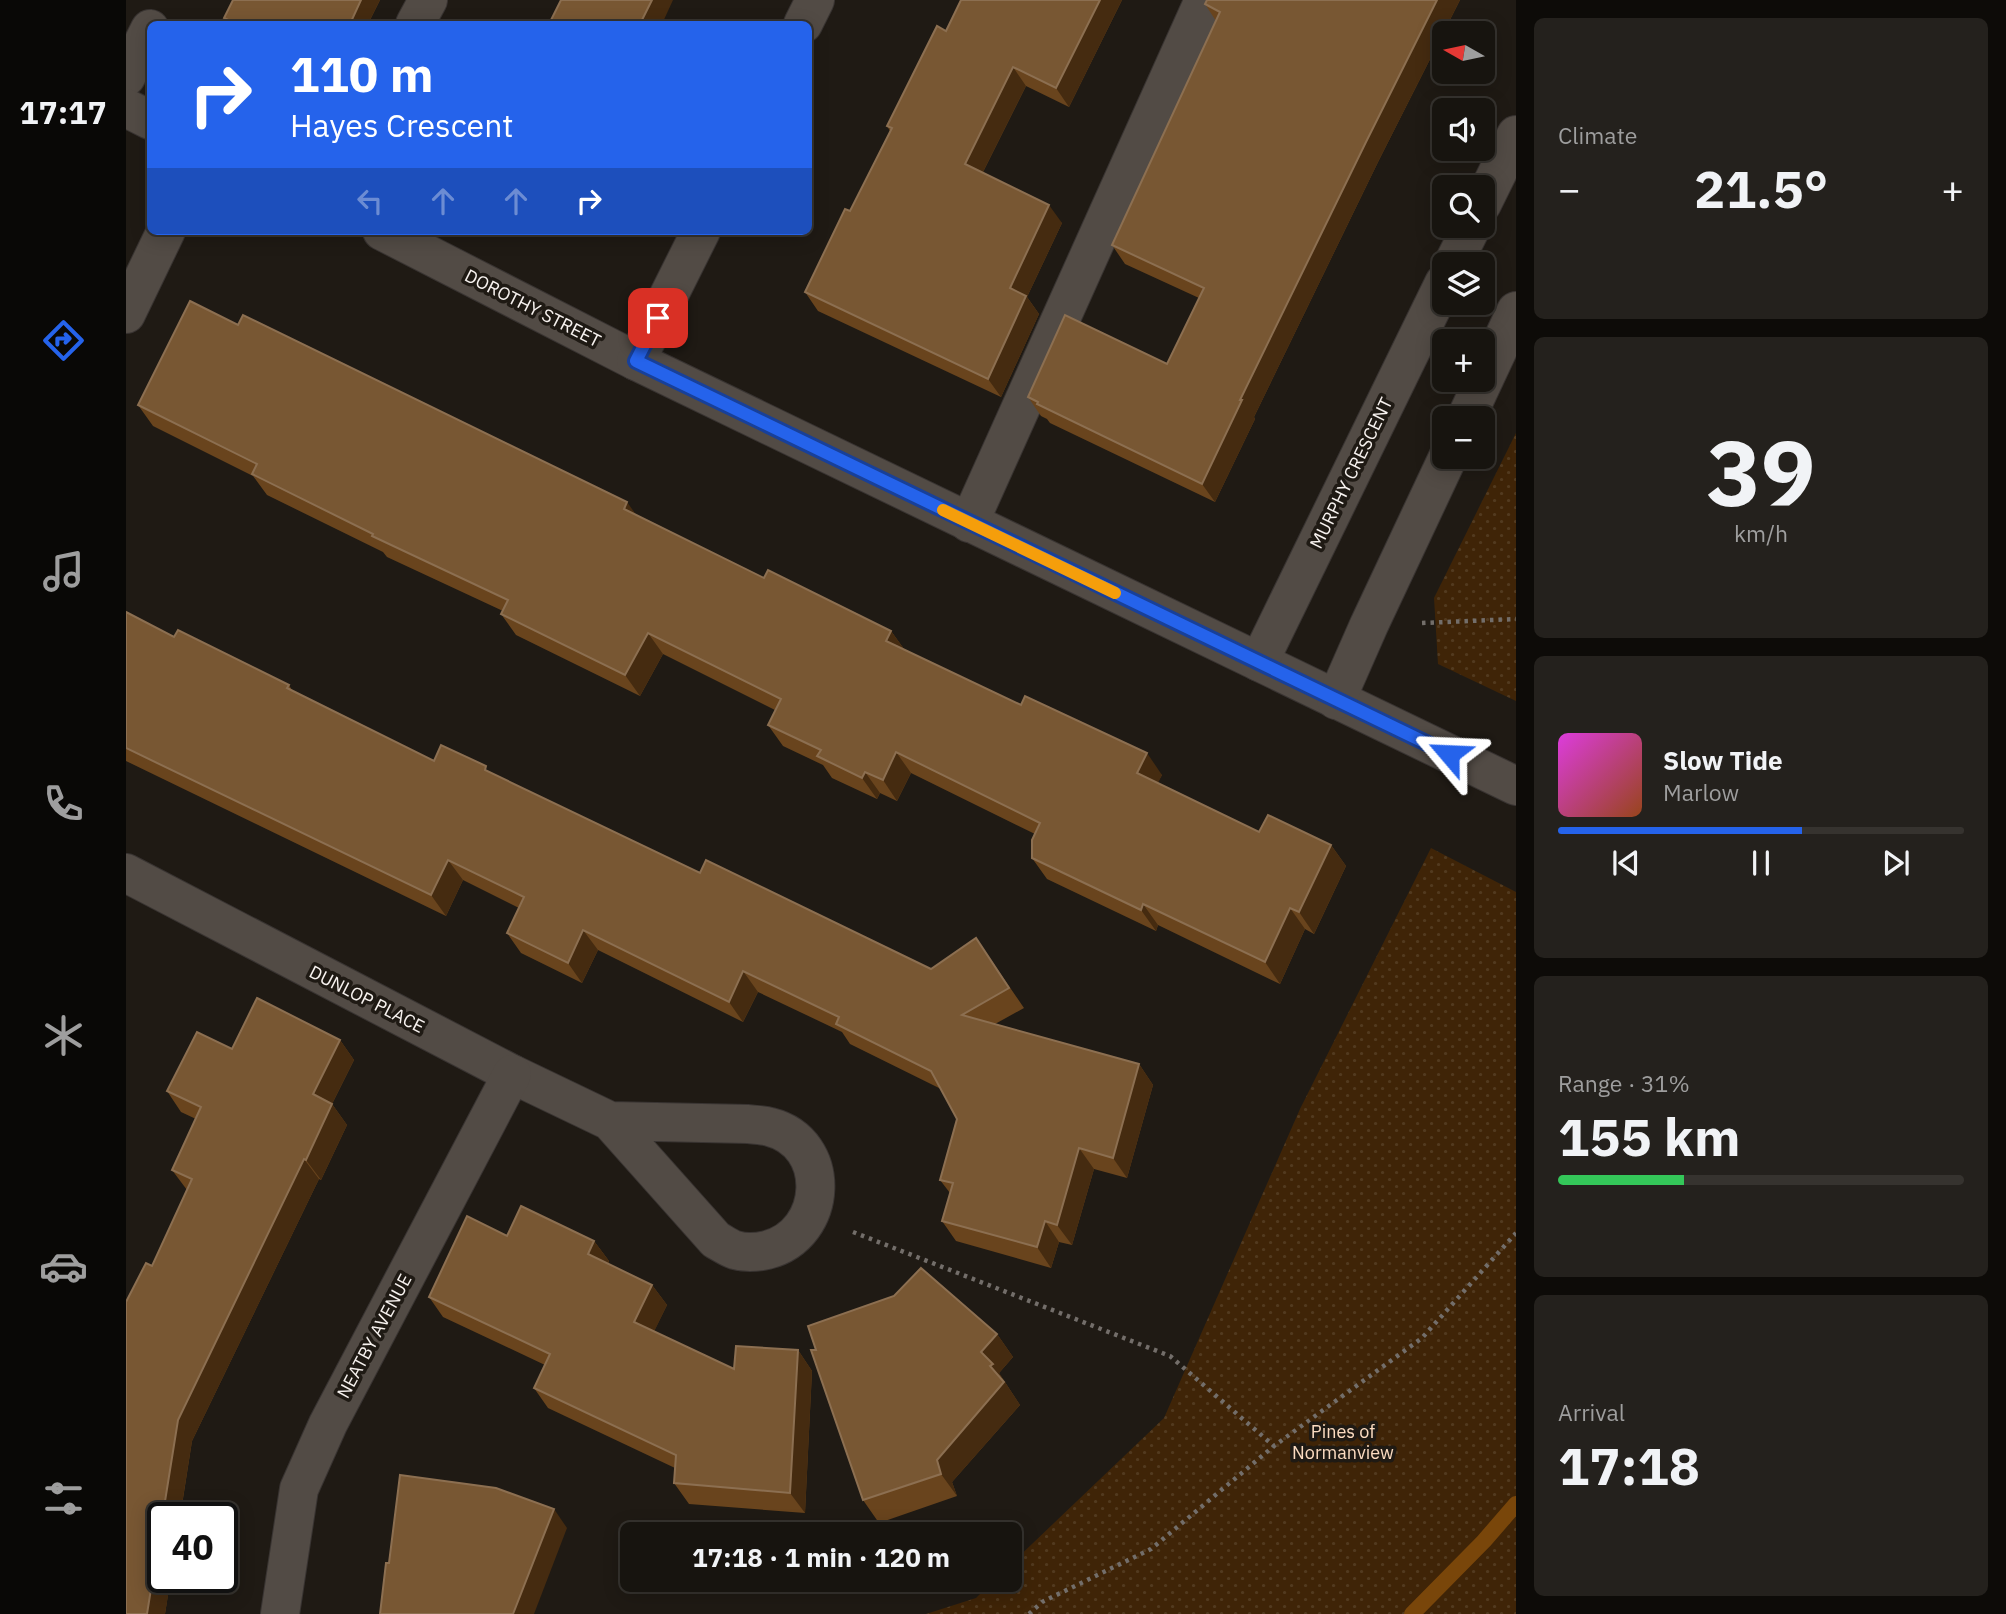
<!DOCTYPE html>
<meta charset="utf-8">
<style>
body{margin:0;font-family:"IBM Plex Sans",sans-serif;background:#24211d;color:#f1f3f6;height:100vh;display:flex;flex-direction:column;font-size:26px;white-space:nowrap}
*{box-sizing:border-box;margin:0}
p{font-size:23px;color:#9e9e9e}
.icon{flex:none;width:38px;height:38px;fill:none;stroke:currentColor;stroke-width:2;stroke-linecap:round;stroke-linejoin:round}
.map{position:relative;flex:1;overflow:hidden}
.details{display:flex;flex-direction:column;gap:18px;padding:18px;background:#0d0b08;width:490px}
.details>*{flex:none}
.banner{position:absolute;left:21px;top:21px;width:665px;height:214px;border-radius:10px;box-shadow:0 4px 18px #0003,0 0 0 2px #36332f;background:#2563eb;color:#fff;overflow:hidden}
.needle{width:46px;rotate:279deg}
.controls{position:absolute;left:1306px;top:21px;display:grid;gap:14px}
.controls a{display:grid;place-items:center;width:63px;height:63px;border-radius:10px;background:#17140f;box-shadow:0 4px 18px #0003,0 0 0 2px #36332f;font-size:35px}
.speed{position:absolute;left:21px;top:1502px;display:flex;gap:14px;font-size:35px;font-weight:700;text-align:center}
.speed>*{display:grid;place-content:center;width:91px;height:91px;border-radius:50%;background:#17140f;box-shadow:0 4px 18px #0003,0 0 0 2px #36332f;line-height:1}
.speed .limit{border:4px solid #111;border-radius:10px;background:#fff;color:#111}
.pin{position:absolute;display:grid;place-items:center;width:60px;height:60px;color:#fff;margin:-30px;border-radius:14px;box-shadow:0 4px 10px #0006}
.me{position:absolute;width:77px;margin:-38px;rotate:296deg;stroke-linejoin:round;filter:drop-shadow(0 0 5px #0008)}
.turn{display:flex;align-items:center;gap:24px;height:147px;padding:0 28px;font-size:32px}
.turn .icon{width:91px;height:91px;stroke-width:2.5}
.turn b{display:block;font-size:49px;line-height:60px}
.lanes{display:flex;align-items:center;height:66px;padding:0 28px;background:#0003;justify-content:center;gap:35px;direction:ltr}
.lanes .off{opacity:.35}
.big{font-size:52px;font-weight:700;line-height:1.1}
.details .widget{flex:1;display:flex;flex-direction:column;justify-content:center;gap:10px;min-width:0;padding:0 24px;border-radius:10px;background:#24211d}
.details .dial{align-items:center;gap:0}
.dial b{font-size:91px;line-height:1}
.song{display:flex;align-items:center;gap:21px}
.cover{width:84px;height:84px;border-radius:10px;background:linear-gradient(135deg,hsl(300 70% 55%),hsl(20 70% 35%))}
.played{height:7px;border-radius:4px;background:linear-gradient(90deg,#2563eb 60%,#36332f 60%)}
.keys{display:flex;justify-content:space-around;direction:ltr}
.heat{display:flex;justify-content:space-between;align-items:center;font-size:38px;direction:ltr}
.charge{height:10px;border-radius:5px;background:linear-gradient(90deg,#34c759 31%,#36332f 0)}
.trip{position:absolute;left:494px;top:1522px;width:402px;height:70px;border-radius:10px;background:#17140f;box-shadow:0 4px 18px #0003,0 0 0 2px #36332f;font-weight:700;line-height:70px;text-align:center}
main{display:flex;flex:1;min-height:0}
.menu{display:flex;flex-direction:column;width:126px;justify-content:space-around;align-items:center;background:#090806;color:#9e9e9e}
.menu .icon{width:49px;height:49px}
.menu .current{color:#2563eb}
.menu b{font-size:32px;color:#f1f3f6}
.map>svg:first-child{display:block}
.park{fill:url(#park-dots)}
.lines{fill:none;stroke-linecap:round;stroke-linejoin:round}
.stream{stroke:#79460a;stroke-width:16}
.minor-casing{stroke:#393432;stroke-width:40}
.path{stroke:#736e6a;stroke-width:4.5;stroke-dasharray:3.5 5;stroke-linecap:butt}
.minor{stroke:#524b45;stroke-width:38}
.wall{fill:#69441d}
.shaded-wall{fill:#452b10}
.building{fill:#785733;stroke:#8c6f51;stroke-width:2}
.route-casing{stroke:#184099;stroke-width:18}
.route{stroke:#2563eb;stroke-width:12}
.slow{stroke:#f59e0b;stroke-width:12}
.labels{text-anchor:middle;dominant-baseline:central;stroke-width:7;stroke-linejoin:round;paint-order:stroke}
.street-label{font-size:18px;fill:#f7f2ef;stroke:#1f1a14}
.park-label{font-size:18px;fill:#fcdcc1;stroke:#1f1a14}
</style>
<main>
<nav class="menu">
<b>17:17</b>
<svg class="icon current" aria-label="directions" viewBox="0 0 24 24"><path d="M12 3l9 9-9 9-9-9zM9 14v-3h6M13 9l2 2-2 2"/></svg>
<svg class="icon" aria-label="music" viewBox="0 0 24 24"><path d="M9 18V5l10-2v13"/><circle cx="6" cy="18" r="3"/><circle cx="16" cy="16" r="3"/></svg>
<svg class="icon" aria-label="phone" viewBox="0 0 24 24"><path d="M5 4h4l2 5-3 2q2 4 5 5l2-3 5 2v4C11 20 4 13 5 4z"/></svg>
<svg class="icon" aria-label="climate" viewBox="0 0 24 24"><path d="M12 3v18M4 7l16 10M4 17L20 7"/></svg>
<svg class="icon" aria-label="car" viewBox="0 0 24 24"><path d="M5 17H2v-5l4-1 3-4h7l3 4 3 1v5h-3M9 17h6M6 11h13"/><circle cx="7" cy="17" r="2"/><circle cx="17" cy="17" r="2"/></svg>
<svg class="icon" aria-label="filters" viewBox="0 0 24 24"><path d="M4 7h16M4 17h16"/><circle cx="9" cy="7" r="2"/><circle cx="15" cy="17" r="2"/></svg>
</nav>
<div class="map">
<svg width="1390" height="1614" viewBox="0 0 1390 1614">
<defs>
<pattern id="park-dots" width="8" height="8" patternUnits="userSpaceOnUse" patternTransform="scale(1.75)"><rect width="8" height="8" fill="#3f2407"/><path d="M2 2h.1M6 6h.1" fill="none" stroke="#523a1f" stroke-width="1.8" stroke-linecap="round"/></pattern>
</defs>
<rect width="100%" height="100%" fill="#1f1a14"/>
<!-- park -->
<g class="park">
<path d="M 1390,433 L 1390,701 L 1312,664 L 1308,598 Z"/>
<path d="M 1305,848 L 1390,892 L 1390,1614 L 800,1614 L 850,1598 L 868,1580 L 884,1580 L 884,1565 L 1038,1418 L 1174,1109 Z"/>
</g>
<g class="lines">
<!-- stream -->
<path class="stream" d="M 1286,1614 L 1358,1541 L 1390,1504"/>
<!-- minor casing -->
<g class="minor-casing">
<g id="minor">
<path d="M 289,24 L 302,0"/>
<path d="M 677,24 L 689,0"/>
<path d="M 0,77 L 24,29"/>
<path d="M 0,108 L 24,120"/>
<path d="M 1356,204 L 1390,135"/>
<path d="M 256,231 L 510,361 L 1390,786"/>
<path d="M 1327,264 L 1346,226"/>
<path d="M 0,314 L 40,231"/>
<path d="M 510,361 L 575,231"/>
<path d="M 1340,418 L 1390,311"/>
<path d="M 843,523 L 1078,0"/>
<path d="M 1133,662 L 1318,283"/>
<path d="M 1210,700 L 1243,625 L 1322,457"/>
<path d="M 0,873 L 386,1074 L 484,1121 L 590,1240 C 596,1243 603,1248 609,1250 C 619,1253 632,1252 641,1250 C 703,1234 707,1143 644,1127 C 637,1125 629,1125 622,1124 L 484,1121"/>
<path d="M 154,1614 L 173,1489 L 202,1424 L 386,1074"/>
</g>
</g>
<!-- path -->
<g class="path">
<path d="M 1296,623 L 1390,619"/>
<path d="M 727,1232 L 1044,1356 L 1148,1446"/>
<path d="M 903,1614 L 916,1602 L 1025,1549 L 1148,1446 L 1296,1338 L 1390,1233"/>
</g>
<!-- minor -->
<use href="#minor" class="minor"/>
</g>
<!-- wall -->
<g class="wall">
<path d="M 254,0 L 242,24 L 103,24 L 98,18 Z"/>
<path d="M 835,0 L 996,0 L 943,107 L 900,86 L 857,172 L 936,223 L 901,297 L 913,314 L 875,397 L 692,311 L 679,292 L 724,211 L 764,131 L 761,126 L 820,31 Z"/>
<path d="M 1081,0 L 1334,0 L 1253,160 L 1128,417 L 1129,419 L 1089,502 L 924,423 L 921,419 L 915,416 L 902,397 L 1041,364 L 1073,298 L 999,264 L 986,245 L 1090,21 L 1079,4 Z"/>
<path d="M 112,325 L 510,515 L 638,578 L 765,631 L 778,649 L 1036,775 L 1031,783 L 1133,832 L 1205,845 L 1220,866 L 1188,934 L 1179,929 L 1154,984 L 1032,925 L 1030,931 L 921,879 L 906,858 L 909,834 L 785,773 L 771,801 L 754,793 L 751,799 L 706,778 L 697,765 L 657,746 L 642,725 L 649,710 L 537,654 L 514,696 L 390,635 L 375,614 L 377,611 L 261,557 L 257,552 L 141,495 L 127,476 L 27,426 L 12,405 Z"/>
<path d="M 0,612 L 48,637 L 163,685 L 167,692 L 308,761 L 365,773 L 574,873 L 805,969 L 850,938 L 898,1008 L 869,1024 L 1013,1064 L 1027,1085 L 1001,1178 L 968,1169 L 946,1245 L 933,1242 L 925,1268 L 830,1241 L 816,1221 L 824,1193 L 814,1180 L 831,1119 L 815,1089 L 724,1044 L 716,1032 L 632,992 L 617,1022 L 472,950 L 456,983 L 395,953 L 381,933 L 393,908 L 337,880 L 320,916 L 0,761 Z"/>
<path d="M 214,1040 L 228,1060 L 206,1104 L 221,1125 L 195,1180 L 193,1179 L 66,1441 L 39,1614 L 0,1614 L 26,1266 L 61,1190 L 46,1170 L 70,1119 L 55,1112 L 41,1091 L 106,1049 Z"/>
<path d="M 381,1236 L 468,1241 L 483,1261 L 482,1264 L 526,1285 L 541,1305 L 528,1331 L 608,1369 L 672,1350 L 686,1371 L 679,1513 L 563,1504 L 548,1483 L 549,1468 L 422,1408 L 408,1388 L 419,1365 L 317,1317 L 303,1297 Z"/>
<path d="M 871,1334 L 887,1357 L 873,1373 L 894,1405 L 826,1482 L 831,1496 L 753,1523 L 737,1500 Z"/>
</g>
<!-- shaded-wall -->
<g class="shaded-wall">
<path d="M 235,0 L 254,0 L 242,24 L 224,24 Z"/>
<path d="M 526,0 L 547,0 L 536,24 L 514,24 Z"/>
<path d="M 974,0 L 996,0 L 943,107 L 930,88 Z"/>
<path d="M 1311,0 L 1334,0 L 1253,160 L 1128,417 L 1129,419 L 1089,502 L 1076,484 L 1114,400 L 1240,142 Z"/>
<path d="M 887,67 L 900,86 L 852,182 L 839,164 Z"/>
<path d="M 923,205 L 936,223 L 901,297 L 913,314 L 875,397 L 862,379 L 884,288 Z"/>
<path d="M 501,502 L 516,523 L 498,509 Z"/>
<path d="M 765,631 L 780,652 L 760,641 Z"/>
<path d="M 522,633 L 537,654 L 514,696 L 499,675 Z"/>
<path d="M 770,752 L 785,773 L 771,801 L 757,780 Z"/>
<path d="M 1021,753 L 1036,775 L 1026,795 L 1011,773 Z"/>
<path d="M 739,772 L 754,793 L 751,799 L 736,778 Z"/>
<path d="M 1205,845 L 1220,866 L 1188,934 L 1173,912 Z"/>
<path d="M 322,860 L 337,880 L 320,916 L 305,895 Z"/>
<path d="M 1017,904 L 1032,925 L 1030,931 L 1015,910 Z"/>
<path d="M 1164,908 L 1179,929 L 1154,984 L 1139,962 Z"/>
<path d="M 457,930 L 472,950 L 456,983 L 442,963 Z"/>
<path d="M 617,971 L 632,992 L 617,1022 L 603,1002 Z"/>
<path d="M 214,1040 L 228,1060 L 206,1104 L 221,1125 L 195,1180 L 180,1160 L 187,1094 Z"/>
<path d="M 1013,1064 L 1027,1085 L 1001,1178 L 987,1158 Z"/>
<path d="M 953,1148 L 968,1169 L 946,1245 L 931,1225 Z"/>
<path d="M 178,1159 L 193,1179 L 66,1441 L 54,1517 L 37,1517 L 37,1577 L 45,1577 L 39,1614 L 21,1614 L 52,1420 Z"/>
<path d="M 919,1221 L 933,1242 L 925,1268 L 911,1247 Z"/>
<path d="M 468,1241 L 483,1261 L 476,1275 L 462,1254 Z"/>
<path d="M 526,1285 L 541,1305 L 523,1342 L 508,1322 Z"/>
<path d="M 871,1334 L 887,1357 L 873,1373 L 894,1405 L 826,1482 L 831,1496 L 815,1474 L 811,1460 L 855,1352 Z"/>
<path d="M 672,1350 L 686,1371 L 679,1513 L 664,1493 Z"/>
<path d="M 428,1509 L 441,1528 L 408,1614 L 387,1614 Z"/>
</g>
<!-- building -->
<g class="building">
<path d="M 107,0 L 235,0 L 224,24 L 111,24 L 98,18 Z"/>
<path d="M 435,0 L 526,0 L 514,24 L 423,24 Z"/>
<path d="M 835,0 L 974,0 L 930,88 L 887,67 L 839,164 L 923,205 L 884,288 L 900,296 L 862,379 L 679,292 L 719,209 L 724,211 L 766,128 L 761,126 L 811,26 L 820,31 Z"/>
<path d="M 1081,0 L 1311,0 L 1240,142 L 1114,400 L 1116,400 L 1076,484 L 911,404 L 912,402 L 902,397 L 939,315 L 1041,364 L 1078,288 L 986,245 L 1094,12 L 1079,4 Z"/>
<path d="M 64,301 L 112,325 L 117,315 L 501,502 L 498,509 L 638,578 L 642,570 L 765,631 L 760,641 L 895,705 L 899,696 L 1021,753 L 1011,773 L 1133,832 L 1142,815 L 1205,845 L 1173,912 L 1164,908 L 1139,962 L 1017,904 L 1015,910 L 906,858 L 906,840 L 914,823 L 770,752 L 757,780 L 739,772 L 736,778 L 691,756 L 695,750 L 642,725 L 655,699 L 522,633 L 499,675 L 375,614 L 382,600 L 246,536 L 247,534 L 126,474 L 131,464 L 12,405 Z"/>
<path d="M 0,612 L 48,637 L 52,630 L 163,685 L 161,688 L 308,761 L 315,745 L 360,766 L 359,770 L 574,873 L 580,860 L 805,969 L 850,938 L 883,988 L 836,1015 L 1013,1064 L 987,1158 L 953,1148 L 931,1225 L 919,1221 L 911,1247 L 816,1221 L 827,1183 L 814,1180 L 831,1119 L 805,1071 L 710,1024 L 713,1017 L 617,971 L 603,1002 L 457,930 L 442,963 L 381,933 L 398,897 L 322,860 L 305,895 L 0,748 Z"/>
<path d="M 131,998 L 214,1040 L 187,1094 L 206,1104 L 180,1160 L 178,1159 L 52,1420 L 21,1614 L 0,1614 L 0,1302 L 20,1263 L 26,1266 L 66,1179 L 46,1170 L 75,1107 L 41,1091 L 71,1032 L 106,1049 Z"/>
<path d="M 395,1206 L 468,1241 L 462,1254 L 526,1285 L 508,1322 L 608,1369 L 610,1346 L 672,1350 L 664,1493 L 548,1483 L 550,1455 L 408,1388 L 424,1354 L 303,1297 L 341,1216 L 381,1236 Z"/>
<path d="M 795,1268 L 871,1334 L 855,1352 L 867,1364 L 864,1366 L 878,1382 L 811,1460 L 815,1474 L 737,1500 L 685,1350 L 690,1350 L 682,1326 L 768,1296 Z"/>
<path d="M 274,1475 L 370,1488 L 428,1509 L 387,1614 L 254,1614 L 260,1563 L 263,1563 Z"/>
</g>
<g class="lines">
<!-- route casing -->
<g class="route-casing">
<path id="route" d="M 532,318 L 510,361 L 1323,754"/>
</g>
<!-- route -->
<use href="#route" class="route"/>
<!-- slow -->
<path class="slow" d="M 817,510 L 989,593"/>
</g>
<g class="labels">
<!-- street labels -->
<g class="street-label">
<text transform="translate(407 308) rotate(27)">DOROTHY STREET</text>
<text transform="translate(1225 473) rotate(-64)">MURPHY CRESCENT</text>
<text transform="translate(241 999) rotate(27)">DUNLOP PLACE</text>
<text transform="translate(248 1336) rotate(-62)">NEATBY AVENUE</text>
</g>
<!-- park labels -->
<g class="park-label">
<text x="1217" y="1431">Pines of<tspan x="1217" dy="21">Normanview</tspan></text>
</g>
</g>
</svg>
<div class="controls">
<a><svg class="needle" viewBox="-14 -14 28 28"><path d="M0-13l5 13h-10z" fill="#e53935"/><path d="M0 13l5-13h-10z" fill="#9e9e9e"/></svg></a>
<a><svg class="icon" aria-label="sound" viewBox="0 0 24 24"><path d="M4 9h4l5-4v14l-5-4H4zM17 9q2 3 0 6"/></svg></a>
<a><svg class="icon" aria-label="search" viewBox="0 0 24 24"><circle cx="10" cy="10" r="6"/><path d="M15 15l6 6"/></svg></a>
<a><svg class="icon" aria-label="layers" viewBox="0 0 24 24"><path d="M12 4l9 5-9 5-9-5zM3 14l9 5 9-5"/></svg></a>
<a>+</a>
<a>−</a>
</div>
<div class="speed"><div class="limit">40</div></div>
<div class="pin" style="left:532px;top:318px;background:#d93025"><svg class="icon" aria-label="arrive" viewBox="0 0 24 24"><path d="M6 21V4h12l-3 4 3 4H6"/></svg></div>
<svg class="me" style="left:1323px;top:754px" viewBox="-20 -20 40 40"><path d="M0-17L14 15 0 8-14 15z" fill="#2563eb" stroke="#fff" stroke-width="4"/></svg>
<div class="trip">17:18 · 1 min · 120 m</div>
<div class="banner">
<div class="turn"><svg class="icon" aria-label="right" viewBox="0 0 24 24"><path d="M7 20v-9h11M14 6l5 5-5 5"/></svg><div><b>110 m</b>Hayes Crescent</div></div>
<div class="lanes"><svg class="icon off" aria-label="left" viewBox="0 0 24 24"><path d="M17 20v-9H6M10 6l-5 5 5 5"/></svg><svg class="icon off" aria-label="ahead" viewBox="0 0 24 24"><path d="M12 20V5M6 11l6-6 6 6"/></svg><svg class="icon off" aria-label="ahead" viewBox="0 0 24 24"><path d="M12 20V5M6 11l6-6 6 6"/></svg><svg class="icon" aria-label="right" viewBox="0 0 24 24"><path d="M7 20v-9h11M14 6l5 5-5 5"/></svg></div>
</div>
</div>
<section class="details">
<div class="widget"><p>Climate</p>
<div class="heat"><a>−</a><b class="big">21.5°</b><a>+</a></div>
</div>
<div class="widget dial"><b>39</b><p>km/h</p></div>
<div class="widget">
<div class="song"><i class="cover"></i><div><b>Slow Tide</b><p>Marlow</p></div></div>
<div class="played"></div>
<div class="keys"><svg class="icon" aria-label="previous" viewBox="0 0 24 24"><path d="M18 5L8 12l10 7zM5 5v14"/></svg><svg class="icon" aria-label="pause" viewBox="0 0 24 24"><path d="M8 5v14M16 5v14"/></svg><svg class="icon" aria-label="next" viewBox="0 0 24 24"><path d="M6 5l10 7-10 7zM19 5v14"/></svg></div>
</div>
<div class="widget"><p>Range · 31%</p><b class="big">155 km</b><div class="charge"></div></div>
<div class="widget"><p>Arrival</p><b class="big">17:18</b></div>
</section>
</main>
